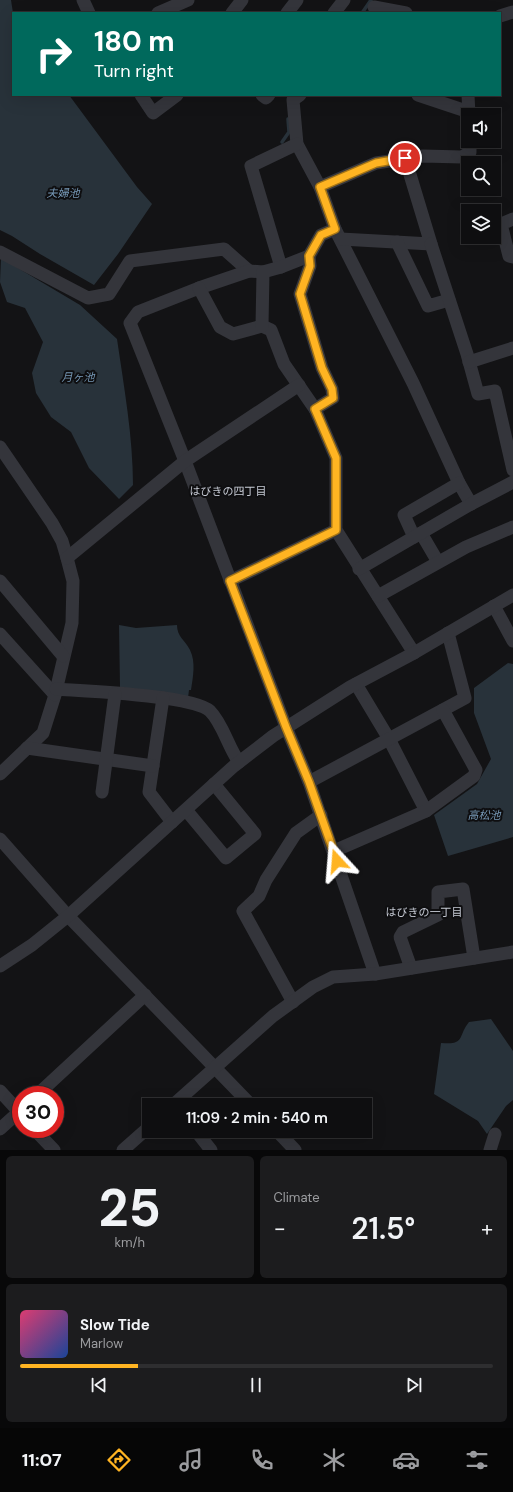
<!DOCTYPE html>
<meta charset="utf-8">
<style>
body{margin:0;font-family:"DM Sans","Noto Sans JP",sans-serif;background:#1c1c1e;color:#f1f3f6;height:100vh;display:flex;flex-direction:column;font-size:15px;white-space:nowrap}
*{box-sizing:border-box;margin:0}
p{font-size:13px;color:#9b9c9f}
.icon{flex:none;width:22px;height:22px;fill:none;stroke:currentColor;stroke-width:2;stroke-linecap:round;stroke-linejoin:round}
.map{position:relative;height:1150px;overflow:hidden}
.sheet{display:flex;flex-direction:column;gap:6px;padding:6px;background:#080809;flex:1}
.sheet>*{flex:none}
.top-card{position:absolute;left:12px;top:12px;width:489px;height:84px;border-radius:0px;box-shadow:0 4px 16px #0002,0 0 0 1px #2e2e30;background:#00695c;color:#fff;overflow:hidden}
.fabs{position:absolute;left:461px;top:108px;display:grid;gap:8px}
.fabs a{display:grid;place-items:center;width:40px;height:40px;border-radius:0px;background:#0e0e10;box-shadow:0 4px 16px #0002,0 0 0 1px #2e2e30;font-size:20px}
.speed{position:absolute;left:12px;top:1086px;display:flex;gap:8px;font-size:20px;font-weight:700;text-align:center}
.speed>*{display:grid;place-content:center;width:52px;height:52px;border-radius:50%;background:#0e0e10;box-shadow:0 4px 16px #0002,0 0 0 1px #2e2e30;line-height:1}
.speed .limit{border:6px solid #d22;background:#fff;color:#111}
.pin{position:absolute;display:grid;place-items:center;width:34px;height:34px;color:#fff;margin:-17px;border:2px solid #fff;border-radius:50%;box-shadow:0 1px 4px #0007}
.me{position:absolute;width:44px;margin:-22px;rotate:341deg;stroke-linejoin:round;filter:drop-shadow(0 0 3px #0008)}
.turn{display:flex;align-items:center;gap:14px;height:84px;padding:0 16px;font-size:18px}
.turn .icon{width:52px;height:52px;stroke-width:2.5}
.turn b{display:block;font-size:28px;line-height:34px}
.big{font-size:30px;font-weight:600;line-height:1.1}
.sheet .card{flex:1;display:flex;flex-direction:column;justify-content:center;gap:6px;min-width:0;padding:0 14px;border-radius:6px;background:#1c1c1e}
.sheet .dial{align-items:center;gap:0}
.dial b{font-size:52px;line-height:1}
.song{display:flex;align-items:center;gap:12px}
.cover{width:48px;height:48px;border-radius:6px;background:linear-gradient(135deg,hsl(340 70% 55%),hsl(220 70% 35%))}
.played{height:4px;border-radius:2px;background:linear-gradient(90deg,#ffb422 25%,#2e2e30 25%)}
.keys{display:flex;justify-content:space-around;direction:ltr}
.heat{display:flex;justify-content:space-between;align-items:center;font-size:22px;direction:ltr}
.sheet .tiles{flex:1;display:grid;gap:6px;grid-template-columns:1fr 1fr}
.card:last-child{grid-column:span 2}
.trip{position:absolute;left:142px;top:1098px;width:230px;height:40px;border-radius:0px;background:#0e0e10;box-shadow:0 4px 16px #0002,0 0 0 1px #2e2e30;font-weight:600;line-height:40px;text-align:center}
.menu{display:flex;height:64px;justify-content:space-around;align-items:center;background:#060606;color:#9b9c9f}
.menu .icon{width:28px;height:28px}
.menu .active{color:#ffb422}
.menu b{font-size:18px;color:#f1f3f6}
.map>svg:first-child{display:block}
.water{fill:#28323a}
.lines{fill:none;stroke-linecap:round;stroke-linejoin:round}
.stream{stroke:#28323a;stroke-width:3.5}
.minor{stroke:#34353b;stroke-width:13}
.route-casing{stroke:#a67516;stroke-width:10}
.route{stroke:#ffb422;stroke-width:7}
.labels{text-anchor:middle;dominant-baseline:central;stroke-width:4;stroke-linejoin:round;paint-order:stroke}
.water-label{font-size:11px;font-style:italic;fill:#7698b6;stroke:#0e0e10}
.neighbourhood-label{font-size:11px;fill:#c5c9d3;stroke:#0e0e10}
</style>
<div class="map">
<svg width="513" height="1150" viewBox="0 0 513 1150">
<rect width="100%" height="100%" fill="#131315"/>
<!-- water -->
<g class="water">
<path d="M 0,0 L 11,0 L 13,13 L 13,95 L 69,95 L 137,187 L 152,204 L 118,254 L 94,285 L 40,254 L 12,236 L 0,230 Z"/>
<path d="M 1,258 L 80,305 L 117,339 C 124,387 133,437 133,485 L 119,499 L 89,468 L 71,432 L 51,417 L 36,393 L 32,373 L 43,342 L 25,308 L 7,302 L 0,282 Z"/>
<path d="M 119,625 L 136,628 L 177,625 C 177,637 185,640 190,650 C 196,662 193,677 191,690 L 189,690 L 188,698 L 120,687 Z"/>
<path d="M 508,663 L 513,664 L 513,837 L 448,856 L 434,815 L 477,784 L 491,759 L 474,713 L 474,688 Z"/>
<path d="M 491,1019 L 513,1051 L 513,1100 L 506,1106 L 487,1134 L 478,1121 L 434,1094 L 441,1043 C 466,1045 457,1037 469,1022 Z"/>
</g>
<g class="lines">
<!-- stream -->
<g class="stream">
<path d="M 362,13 L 371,0"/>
<path d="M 282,142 L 289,132 L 288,119"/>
</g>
<!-- minor -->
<g class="minor">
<path d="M 83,0 L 89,13"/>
<path d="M 374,7 L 406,13"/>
<path d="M 158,13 L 188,0"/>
<path d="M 232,13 L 242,0"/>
<path d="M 287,13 L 297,0"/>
<path d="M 334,13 L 344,0"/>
<path d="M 500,16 L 513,12"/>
<path d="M 141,95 L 153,113 L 177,95"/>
<path d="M 262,95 L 266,98 L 269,95"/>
<path d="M 300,95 L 293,100 L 297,144 L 320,187 L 376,163 L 423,156 L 462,157 L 470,152 L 470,141"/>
<path d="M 418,95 L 469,112"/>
<path d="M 468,95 L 469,115"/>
<path d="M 320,187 L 335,229 L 413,383 L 459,483 L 471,504"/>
<path d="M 513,219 L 501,224 L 509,256 L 513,257"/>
<path d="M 341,239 L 431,244 L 405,158"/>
<path d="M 397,242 L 428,306 L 449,300"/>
<path d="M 431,244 L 467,354 L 478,394 L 495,391 L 513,470"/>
<path d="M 0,252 L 88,298 L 109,294 L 130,261 L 224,249 L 249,271"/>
<path d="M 309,256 L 310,266 L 300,294 L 322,368 L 332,389 L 333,398 L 315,409"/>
<path d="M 281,267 L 251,166 L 297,144"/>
<path d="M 263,272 L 249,271 L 199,288 L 138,312 L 130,323 L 185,461 L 286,727 L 309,782 L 375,974"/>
<path d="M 199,288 L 220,327 L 233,334 L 262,326 L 271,330 L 284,364 L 315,409 L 336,458 L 336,530 L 414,653"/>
<path d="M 262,326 L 263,272 L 281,267 L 309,256 L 321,235 L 335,229"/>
<path d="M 469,362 L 513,348"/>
<path d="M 0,447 L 52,523 L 62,541 L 67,558 L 73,581 L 72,623 L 55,695 L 43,733 L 0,774"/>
<path d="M 421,533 L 438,562"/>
<path d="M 414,537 L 404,515 L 459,483"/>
<path d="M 67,558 L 185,461 L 299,385"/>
<path d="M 359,569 L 471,504 L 513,482"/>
<path d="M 0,581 L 63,656"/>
<path d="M 230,581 L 336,530"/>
<path d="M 378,596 L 466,547 L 513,527"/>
<path d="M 494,606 L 513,641"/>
<path d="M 0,634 L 55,695"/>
<path d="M 356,684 L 389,739 L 426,811"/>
<path d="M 56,689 C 84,691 193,695 210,711 C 223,724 228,747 239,762"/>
<path d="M 163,698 L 149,792 L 172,822"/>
<path d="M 27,748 L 153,766"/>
<path d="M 309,782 L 465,698 L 448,633"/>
<path d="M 102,792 L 115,694"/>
<path d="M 186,810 L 226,858 L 255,834 L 214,784"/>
<path d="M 0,839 L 68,916 L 251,1105"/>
<path d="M 334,851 L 426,811 L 474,776 L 476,770 L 443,710"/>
<path d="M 0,966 L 32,945 L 68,916 L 234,766 L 273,736 L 350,687 L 414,653 L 513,595"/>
<path d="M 411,968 L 400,937 L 403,932 L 438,915 L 438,892 L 463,889 L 474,958"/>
<path d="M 293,1002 L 243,911 L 259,896 L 266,880 L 296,833 L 321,815"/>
<path d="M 0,1091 L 21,1114"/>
<path d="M 37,1095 L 145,995"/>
<path d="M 173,1105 L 273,1016 L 313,987 L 333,977 L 375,974 L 513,952"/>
<path d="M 0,1129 L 21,1110"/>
<path d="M 34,1129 L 54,1150"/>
<path d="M 196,1131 L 211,1150"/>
<path d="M 277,1131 L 295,1150"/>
<path d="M 123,1150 L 149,1127"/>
<path d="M 490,1150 L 495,1134"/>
</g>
</g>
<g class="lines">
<!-- route casing -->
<g class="route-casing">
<path id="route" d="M 337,861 L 309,782 L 286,727 L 230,581 L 336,530 L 336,458 L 315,409 L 333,398 L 332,389 L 322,368 L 300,294 L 310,266 L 309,256 L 321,235 L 335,229 L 320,187 L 376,163 L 405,158"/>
</g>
<!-- route -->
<use href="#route" class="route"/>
</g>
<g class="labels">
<!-- water labels -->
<g class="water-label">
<text x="63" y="193">夫婦池</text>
<text x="78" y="377">月ヶ池</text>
<text x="484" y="815">高松池</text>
</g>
<!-- neighbourhood labels -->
<g class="neighbourhood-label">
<text x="228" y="491">はびきの四丁目</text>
<text x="424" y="912">はびきの一丁目</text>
</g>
</g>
</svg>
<div class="fabs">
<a><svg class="icon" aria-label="sound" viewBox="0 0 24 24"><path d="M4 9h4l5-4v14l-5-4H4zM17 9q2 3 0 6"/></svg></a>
<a><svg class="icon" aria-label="search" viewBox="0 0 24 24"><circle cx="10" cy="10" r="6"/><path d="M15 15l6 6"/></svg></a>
<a><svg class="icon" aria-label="layers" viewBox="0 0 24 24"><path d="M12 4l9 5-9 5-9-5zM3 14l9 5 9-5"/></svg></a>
</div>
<div class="speed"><div class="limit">30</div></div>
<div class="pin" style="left:405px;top:158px;background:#d93025"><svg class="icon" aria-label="arrive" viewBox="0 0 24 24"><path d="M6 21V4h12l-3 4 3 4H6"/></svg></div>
<svg class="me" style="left:337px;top:861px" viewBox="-20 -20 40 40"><path d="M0-17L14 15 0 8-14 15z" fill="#ffb422" stroke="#fff" stroke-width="4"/></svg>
<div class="trip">11:09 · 2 min · 540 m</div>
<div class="top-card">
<div class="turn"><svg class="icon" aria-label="right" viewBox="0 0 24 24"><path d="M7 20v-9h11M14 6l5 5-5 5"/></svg><div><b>180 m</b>Turn right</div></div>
</div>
</div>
<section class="sheet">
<div class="tiles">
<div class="card dial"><b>25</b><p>km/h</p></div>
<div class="card"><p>Climate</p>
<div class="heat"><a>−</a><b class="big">21.5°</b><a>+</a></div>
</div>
<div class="card">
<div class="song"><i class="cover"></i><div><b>Slow Tide</b><p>Marlow</p></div></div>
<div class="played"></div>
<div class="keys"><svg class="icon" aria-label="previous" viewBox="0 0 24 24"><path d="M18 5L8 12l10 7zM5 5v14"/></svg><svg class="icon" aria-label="pause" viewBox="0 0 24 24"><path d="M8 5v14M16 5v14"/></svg><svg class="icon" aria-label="next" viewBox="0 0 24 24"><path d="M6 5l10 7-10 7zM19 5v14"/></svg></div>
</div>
</div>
</section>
<nav class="menu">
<b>11:07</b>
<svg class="icon active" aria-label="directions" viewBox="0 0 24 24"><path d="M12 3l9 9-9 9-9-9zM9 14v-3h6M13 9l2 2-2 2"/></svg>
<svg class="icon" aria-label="music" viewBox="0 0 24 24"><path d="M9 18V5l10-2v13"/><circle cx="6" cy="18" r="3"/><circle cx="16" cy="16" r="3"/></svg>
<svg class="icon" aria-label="phone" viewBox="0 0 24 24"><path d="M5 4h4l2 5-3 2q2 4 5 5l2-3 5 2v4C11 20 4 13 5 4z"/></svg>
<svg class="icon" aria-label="climate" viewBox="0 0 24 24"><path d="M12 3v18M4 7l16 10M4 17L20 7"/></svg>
<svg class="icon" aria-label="car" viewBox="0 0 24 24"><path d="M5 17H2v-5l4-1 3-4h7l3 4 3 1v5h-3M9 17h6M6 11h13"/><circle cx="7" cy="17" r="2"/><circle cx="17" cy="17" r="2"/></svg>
<svg class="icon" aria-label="filters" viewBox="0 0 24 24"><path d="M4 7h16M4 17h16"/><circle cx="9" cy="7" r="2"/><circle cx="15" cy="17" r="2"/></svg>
</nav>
